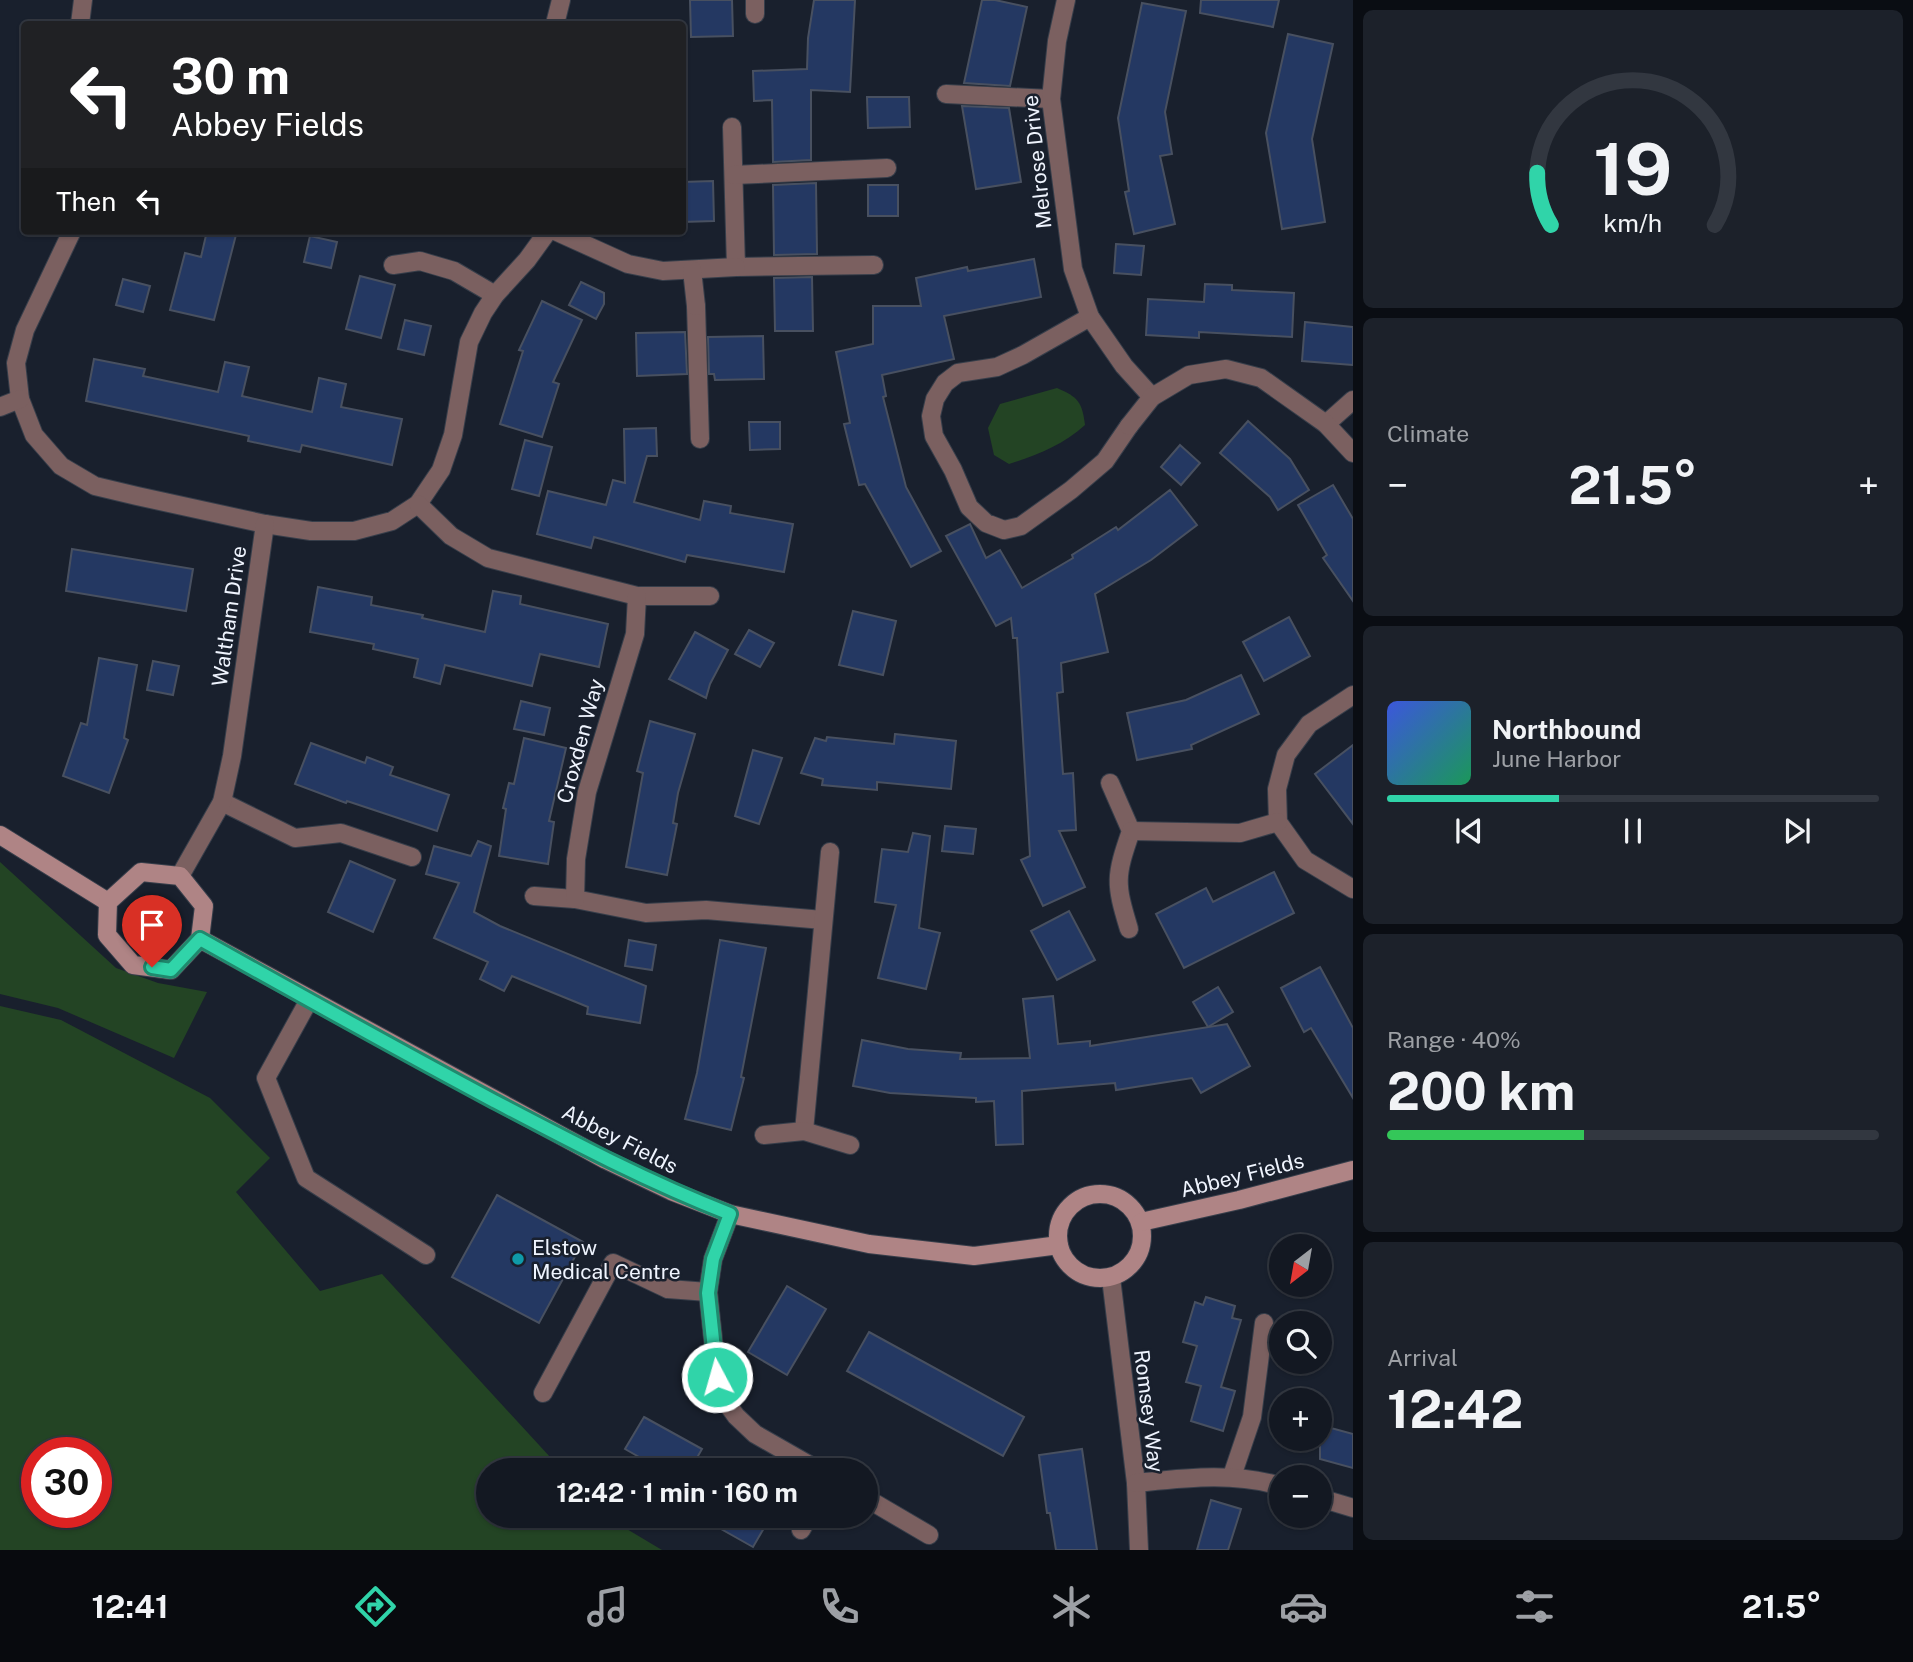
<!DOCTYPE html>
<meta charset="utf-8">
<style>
body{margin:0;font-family:"Public Sans",sans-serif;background:#1c212a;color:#f1f3f6;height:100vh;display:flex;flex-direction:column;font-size:26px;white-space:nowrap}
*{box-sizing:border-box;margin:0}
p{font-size:23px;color:#9da0a5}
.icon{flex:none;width:38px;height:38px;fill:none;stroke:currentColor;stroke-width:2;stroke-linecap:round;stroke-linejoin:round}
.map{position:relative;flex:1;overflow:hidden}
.side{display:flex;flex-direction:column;gap:10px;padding:10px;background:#0a0d13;width:560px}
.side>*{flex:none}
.top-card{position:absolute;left:21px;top:21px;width:665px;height:214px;border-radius:7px;box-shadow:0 2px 5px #0004,0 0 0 2px #323740;background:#202124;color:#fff;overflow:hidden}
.needle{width:46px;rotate:211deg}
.tools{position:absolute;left:1269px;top:1234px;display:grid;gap:14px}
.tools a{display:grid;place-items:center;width:63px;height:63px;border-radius:50%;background:#131822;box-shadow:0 2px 5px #0004,0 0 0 2px #323740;font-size:35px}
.speed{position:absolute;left:21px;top:1437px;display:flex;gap:14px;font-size:35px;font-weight:700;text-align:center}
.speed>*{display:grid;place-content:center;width:91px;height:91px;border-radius:50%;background:#131822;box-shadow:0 2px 5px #0004,0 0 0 2px #323740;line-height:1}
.speed .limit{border:10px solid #d22;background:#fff;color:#111}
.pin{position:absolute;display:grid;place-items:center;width:60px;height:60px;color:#fff;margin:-72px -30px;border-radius:50% 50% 50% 0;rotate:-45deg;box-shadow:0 0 7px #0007}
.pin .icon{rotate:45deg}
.me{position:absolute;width:77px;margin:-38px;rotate:354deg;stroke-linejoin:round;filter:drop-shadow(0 0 5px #0008)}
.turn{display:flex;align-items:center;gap:24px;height:147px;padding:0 35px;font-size:32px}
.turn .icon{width:91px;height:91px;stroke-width:2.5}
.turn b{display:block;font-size:49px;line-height:60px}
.then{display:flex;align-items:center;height:66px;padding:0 35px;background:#0003;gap:14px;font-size:26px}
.big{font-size:52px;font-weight:700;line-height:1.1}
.side .card{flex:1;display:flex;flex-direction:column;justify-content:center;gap:10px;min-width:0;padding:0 24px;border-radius:10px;background:#1c212a}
.side .dial{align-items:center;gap:0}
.dial svg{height:182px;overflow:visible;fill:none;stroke:#323740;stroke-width:7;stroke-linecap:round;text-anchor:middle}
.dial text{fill:#f1f3f6;stroke:none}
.song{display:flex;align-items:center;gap:21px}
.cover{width:84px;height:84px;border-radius:10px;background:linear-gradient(135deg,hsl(230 70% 55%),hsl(150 70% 35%))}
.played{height:7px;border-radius:4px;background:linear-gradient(90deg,#30d4a9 35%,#323740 35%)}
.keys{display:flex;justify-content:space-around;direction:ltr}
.heat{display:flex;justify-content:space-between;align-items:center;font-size:38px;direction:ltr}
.charge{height:10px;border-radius:5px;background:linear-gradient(90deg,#34c759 40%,#323740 0)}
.trip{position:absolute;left:476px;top:1458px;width:402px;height:70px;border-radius:35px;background:#131822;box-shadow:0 2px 5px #0004,0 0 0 2px #323740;font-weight:700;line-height:70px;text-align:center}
.tab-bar{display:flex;height:112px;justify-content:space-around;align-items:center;background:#080a0e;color:#9da0a5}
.tab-bar .icon{width:49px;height:49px}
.tab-bar .active{color:#30d4a9}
.tab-bar b{font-size:32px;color:#f1f3f6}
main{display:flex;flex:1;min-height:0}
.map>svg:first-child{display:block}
.green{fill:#234424;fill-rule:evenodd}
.building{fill:#243862;stroke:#485060;stroke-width:2}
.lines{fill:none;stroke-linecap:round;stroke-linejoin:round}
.lane-casing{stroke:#373e4a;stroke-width:20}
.street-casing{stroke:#373e4a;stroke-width:20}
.secondary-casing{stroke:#373e4a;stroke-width:20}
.lane{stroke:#7b6060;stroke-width:18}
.street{stroke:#7b6060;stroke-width:18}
.secondary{stroke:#af8485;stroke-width:18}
.route-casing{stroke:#1f8a6e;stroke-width:18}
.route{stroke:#30d4a9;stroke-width:12}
.culture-dot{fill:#0f9aa8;stroke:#19202d;stroke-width:2.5}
.labels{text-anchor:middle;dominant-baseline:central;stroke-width:5;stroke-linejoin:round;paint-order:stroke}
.street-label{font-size:21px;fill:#eff4fe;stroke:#19202d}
.poi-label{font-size:21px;fill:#eff4fe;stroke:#19202d;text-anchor:start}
</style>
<main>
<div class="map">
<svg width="1353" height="1550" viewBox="0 0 1353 1550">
<rect width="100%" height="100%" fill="#19202d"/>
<!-- green -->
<g class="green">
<path d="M 1057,388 C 1078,397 1082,402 1085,425 C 1063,445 1037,455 1009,464 L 994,455 L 988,428 L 1000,404 Z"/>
<path d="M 0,862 L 116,968 L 158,983 L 207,992 L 174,1058 L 58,1008 L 0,994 Z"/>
<path d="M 0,1006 L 61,1020 L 210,1098 L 270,1158 L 236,1192 L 320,1291 L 382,1274 L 562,1470 L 488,1470 L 488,1516 L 605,1516 L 662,1550 L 0,1550 ZM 37,1452 L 96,1452 L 96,1512 L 37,1512 Z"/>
</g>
<!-- building -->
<g class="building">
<path d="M 690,0 L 732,0 L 733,36 L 691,37 Z"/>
<path d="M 814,0 L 855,0 L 850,92 L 811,90 L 811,160 L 773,162 L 772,100 L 754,101 L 753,71 L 807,69 L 808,38 Z"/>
<path d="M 982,0 L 995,0 L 1027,7 L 1010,86 L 964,83 Z"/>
<path d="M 1201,0 L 1279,0 L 1273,27 L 1200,13 Z"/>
<path d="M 1142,3 L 1186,11 L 1165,112 L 1172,154 L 1160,156 L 1175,224 L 1134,234 L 1125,192 L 1129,191 L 1118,118 Z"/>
<path d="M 1288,34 L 1333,44 L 1312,139 L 1325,222 L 1282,229 L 1266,133 Z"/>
<path d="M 867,97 L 909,97 L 910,127 L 868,128 Z"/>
<path d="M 962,106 L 1009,108 L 1021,182 L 976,189 Z"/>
<path d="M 713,181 L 714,221 L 682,222 L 682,182 Z"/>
<path d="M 816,183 L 817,254 L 774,255 L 773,185 Z"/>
<rect x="868" y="185" width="30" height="31"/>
<path d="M 207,231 L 237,231 L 214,320 L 170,310 L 185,253 L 201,257 Z"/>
<path d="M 310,236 L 337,242 L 331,268 L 304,262 Z"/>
<path d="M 1116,244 L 1144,246 L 1141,275 L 1114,273 Z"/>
<path d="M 1034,259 L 1041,297 L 944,316 L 954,359 L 882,375 L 886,396 L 883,397 L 906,487 L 941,551 L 911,567 L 865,484 L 859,485 L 844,424 L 850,423 L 836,352 L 873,344 L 873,306 L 921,306 L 916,278 L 967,267 L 968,271 Z"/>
<path d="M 360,276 L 395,285 L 381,338 L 346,329 Z"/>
<path d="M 812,277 L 813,331 L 775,331 L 774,278 Z"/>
<path d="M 123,279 L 150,286 L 143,312 L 116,305 Z"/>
<path d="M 581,282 L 604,293 L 604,304 L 596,319 L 569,305 Z"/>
<path d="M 1205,284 L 1232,285 L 1232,290 L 1294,293 L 1292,337 L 1199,332 L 1199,338 L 1146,335 L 1148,299 L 1204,302 Z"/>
<path d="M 542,301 L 582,320 L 553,382 L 559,384 L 542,437 L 500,424 L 523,351 L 519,350 Z"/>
<path d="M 405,320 L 431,326 L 424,355 L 398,349 Z"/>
<path d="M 1305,322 L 1353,327 L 1353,365 L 1302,361 Z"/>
<path d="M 685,332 L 687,374 L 637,376 L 636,333 Z"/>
<path d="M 763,336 L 764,379 L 715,380 L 714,374 L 709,374 L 708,337 Z"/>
<path d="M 94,359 L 145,369 L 143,376 L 218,392 L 225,362 L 249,367 L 242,396 L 312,412 L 319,378 L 346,384 L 341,407 L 402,419 L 392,465 L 302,445 L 300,452 L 248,441 L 249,436 L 86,401 Z"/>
<path d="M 1248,421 L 1290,459 L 1309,490 L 1278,510 L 1270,497 L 1220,453 Z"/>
<path d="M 749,422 L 780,422 L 780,449 L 750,450 Z"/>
<path d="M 656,428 L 657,456 L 647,456 L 634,502 L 700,520 L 704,501 L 731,506 L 730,513 L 793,524 L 784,572 L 687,555 L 685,562 L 594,537 L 591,548 L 537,534 L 548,491 L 606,505 L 613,480 L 625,483 L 624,429 Z"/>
<path d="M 525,440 L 552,447 L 539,496 L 512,489 Z"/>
<path d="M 1180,445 L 1200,463 L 1181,485 L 1161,467 Z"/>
<path d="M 1333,485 L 1353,519 L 1353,601 L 1323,558 L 1327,555 L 1298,505 Z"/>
<path d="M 1170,490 L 1197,525 L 1151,560 L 1095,594 L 1108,652 L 1061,663 L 1063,692 L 1057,693 L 1063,774 L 1073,773 L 1076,830 L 1059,831 L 1085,887 L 1043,906 L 1021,860 L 1030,856 L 1017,638 L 1013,638 L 1011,618 L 996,626 L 946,536 L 970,524 L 986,558 L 1000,550 L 1022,588 L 1073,558 L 1072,555 L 1116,527 L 1118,530 Z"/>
<path d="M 72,549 L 193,569 L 186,611 L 66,591 Z"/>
<path d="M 318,587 L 372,597 L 371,605 L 423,615 L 422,618 L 485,632 L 493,591 L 521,596 L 520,604 L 608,624 L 599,667 L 540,654 L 532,686 L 445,665 L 440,684 L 414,677 L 418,659 L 373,649 L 374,644 L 310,632 Z"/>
<path d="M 853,611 L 896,621 L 883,675 L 839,665 Z"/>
<path d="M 1289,617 L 1310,656 L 1264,681 L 1243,642 Z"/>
<path d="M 749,630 L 774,643 L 760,667 L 735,654 Z"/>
<path d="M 695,632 L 728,650 L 710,684 L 706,698 L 669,679 Z"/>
<path d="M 99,658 L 137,665 L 124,738 L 128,740 L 109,793 L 63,776 L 81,723 L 87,725 Z"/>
<path d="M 153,661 L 179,666 L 173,695 L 147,690 Z"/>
<path d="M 1241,675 L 1259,714 L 1191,745 L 1192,749 L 1137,760 L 1127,713 L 1186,700 Z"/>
<path d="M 521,701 L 550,708 L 544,735 L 514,729 Z"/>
<path d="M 650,721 L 695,734 L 678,793 L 673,823 L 677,824 L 667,875 L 626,867 L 643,773 L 637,771 Z"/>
<path d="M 895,734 L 956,741 L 951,789 L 877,782 L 877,790 L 822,785 L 823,779 L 801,773 L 815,738 L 826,741 L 827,737 L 894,744 Z"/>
<path d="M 524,738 L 566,748 L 549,821 L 554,822 L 548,864 L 499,856 L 506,809 L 503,808 L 509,783 L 514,784 Z"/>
<path d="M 311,743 L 365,763 L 367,757 L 393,767 L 390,775 L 449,795 L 437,831 L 347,801 L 346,803 L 295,784 Z"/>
<path d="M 1353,745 L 1353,824 L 1315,774 Z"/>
<path d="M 753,750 L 782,758 L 759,824 L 735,816 Z"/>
<path d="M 945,826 L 976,829 L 973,854 L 942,851 Z"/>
<path d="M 913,833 L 930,836 L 919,928 L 940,933 L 926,989 L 878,978 L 896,905 L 875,902 L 882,849 L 908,852 Z"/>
<path d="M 478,841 L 491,846 L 474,912 L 500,926 L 646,986 L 640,1023 L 587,1014 L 588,1007 L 512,976 L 504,991 L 480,979 L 488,962 L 434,938 L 459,883 L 426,874 L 434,846 L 471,856 Z"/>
<path d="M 350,861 L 395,880 L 373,932 L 328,912 Z"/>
<path d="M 1274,872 L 1294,913 L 1184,968 L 1156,914 L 1206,888 L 1213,902 Z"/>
<path d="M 1069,911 L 1095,960 L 1057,980 L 1031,931 Z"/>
<path d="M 629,940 L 656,945 L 652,970 L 625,966 Z"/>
<path d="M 720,940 L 766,948 L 741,1077 L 744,1078 L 731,1130 L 685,1119 L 697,1073 Z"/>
<path d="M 1320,967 L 1353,1028 L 1353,1098 L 1311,1028 L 1304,1032 L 1281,988 Z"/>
<path d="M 1218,987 L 1233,1012 L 1208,1027 L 1193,1002 Z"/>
<path d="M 1053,996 L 1058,1044 L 1090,1041 L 1090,1046 L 1227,1024 L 1250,1066 L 1201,1093 L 1192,1078 L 1116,1090 L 1115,1083 L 1022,1091 L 1023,1144 L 996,1145 L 994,1101 L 976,1102 L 976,1098 L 890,1093 L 853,1086 L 862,1040 L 908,1049 L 961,1053 L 960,1059 L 1030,1058 L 1023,999 Z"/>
<path d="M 497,1195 L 583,1242 L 539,1323 L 452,1277 Z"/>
<path d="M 787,1286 L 826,1309 L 787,1375 L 748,1352 Z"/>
<path d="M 1206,1297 L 1235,1306 L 1232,1318 L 1241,1320 L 1221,1387 L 1235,1391 L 1223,1431 L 1191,1421 L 1201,1386 L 1186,1382 L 1197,1346 L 1183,1342 L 1195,1302 L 1203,1305 Z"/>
<path d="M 869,1332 L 1024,1417 L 1003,1456 L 847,1371 Z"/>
<path d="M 644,1417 L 702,1449 L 690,1470 L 662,1470 L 625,1449 Z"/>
<path d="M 1320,1425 L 1353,1434 L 1353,1468 L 1320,1459 Z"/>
<path d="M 1082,1449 L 1097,1550 L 1056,1550 L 1050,1513 L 1047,1513 L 1039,1455 Z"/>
<path d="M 1211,1500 L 1241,1509 L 1228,1550 L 1197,1550 Z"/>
<path d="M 698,1516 L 771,1516 L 753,1547 Z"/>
</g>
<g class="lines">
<!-- lane casing -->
<g class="lane-casing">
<g id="lane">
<path d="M 946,94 L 1051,99"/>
<path d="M 732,127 L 736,267 L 874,265"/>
<path d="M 734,175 L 887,168"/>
<path d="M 393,265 L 420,261 L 454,271 L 495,295"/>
<path d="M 696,306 L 700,439"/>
<path d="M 1090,317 L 1023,355 L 997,367 L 958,373 L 945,383 L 935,399 L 931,416 L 934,436 L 953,470 L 969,507 L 986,523 L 1004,530 L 1021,526 L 1071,490 L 1105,461 L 1129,426"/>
<path d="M 222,802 L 295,838 L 341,833 L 412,857"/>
<path d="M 309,1000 L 266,1078 L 306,1178 L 426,1255"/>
<path d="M 543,1393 L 613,1263 L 668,1289"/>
<path d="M 1232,1476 L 1252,1417 L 1264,1323"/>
</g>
</g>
<!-- street casing -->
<g class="street-casing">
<g id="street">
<path d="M 1066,0 L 1057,41 L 1051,99 L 1073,269 L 1090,317 L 1124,366 L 1152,397"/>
<path d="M 755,14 L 755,0"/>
<path d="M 80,24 L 83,0"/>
<path d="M 555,24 L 561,0"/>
<path d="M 72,231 L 25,330 L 16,363 L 20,399 L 34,435 L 61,466 L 95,486 L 137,496 L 265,524 L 311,531 L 354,531 L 392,521 L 418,504 L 441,470 L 453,435 L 469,342 L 483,313 L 495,295 L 527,260 L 548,231"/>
<path d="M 555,231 L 628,264 L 663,271 L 736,267"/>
<path d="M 692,270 L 696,306"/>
<path d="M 0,407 L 20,399"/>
<path d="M 1326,424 L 1353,400"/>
<path d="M 1129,426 L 1152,397 L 1189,375 L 1226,369 L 1261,378 L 1326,424 L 1353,453"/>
<path d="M 418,504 L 451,536 L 488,558 L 637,596 L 710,596"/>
<path d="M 1353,695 L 1309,724 L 1286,755 L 1277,789 L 1278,822 L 1305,860 L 1353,889"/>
<path d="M 1110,783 L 1131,831 C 1115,877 1115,883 1129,929"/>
<path d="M 1131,831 L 1240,833 L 1278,822"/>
<path d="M 180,876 L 222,802 L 232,756 L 265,524"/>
<path d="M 534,896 L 575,899 L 646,913 L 706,910 L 823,920"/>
<path d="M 575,899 L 576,859 L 587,792 L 635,634 L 637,596"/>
<path d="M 804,1131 L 830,852"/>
<path d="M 764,1135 L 804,1131 L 850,1145"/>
<path d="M 730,1214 L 713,1259 L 708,1292 L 717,1376 L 723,1398 L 736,1416 L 755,1434 L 818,1470"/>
<path d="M 1111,1278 L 1136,1483 L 1139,1550"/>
<path d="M 668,1289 L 708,1292"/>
<path d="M 1136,1483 C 1186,1478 1232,1472 1281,1486"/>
<path d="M 866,1498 L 929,1535"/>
<path d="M 1320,1498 L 1353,1508"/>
<path d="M 801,1530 L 809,1516"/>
</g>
</g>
<!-- secondary casing -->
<g class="secondary-casing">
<g id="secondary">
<path d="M 0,835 L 108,902"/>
<path d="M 141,872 L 180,876 L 204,906 L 200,939 L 171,970 L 133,965 L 107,935 L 108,902 Z"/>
<path d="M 200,939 L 606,1160 L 671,1191 L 730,1214 L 869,1244 L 974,1256 L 1059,1245"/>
<circle cx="1100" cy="1236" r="42"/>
<path d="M 1141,1222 L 1239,1200 L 1353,1170"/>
</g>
</g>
<!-- lane -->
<use href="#lane" class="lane"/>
<!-- street -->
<use href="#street" class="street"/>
<!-- secondary -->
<use href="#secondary" class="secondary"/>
</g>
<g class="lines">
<!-- route casing -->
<g class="route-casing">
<path id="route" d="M 152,967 L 171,970 L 200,939 C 298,994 395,1048 494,1101 C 572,1142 648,1182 730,1214 L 713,1259 L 708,1293 L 717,1377"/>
</g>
<!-- route -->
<use href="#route" class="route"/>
</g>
<!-- markers -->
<circle class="culture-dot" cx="518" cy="1259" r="7"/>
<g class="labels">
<!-- street labels -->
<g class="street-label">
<text transform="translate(1037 162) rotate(-96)">Melrose Drive</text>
<text transform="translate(229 616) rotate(-82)">Waltham Drive</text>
<text transform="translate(580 741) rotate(-75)">Croxden Way</text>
<text transform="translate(620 1139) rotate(27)">Abbey Fields</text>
<text transform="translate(1242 1175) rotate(-14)">Abbey Fields</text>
<text transform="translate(1149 1411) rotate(83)">Romsey Way</text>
</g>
<!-- poi labels -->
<g class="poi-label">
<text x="532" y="1247">Elstow<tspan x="532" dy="24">Medical Centre</tspan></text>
</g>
</g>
</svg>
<div class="tools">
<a><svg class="needle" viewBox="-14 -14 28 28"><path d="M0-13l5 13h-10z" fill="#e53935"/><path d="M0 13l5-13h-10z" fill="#9da0a5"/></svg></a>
<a><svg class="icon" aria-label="search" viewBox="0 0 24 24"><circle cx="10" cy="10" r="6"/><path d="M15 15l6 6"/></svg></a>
<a>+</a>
<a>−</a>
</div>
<div class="speed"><div class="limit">30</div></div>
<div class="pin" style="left:152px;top:967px;background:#d93025"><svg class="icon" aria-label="arrive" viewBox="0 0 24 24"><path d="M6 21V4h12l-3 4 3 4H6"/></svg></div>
<svg class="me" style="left:717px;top:1377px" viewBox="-20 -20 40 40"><circle r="17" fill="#30d4a9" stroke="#fff" stroke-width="3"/><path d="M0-11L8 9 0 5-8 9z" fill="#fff"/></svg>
<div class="trip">12:42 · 1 min · 160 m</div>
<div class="top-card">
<div class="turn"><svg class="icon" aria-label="left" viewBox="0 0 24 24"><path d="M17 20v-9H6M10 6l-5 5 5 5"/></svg><div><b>30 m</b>Abbey Fields</div></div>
<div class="then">Then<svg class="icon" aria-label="left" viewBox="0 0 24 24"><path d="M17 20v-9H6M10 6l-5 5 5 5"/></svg></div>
</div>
</div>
<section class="side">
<div class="card dial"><svg viewBox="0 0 100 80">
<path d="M14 69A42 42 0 1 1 86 69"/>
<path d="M14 69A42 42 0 0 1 8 46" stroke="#30d4a9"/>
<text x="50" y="56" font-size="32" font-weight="700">19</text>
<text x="50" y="72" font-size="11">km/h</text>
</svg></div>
<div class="card"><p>Climate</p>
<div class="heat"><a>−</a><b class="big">21.5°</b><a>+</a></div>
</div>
<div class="card">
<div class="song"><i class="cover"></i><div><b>Northbound</b><p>June Harbor</p></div></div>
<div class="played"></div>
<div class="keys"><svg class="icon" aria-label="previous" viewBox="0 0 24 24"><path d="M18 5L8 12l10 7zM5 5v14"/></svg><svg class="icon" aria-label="pause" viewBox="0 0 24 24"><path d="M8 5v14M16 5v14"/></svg><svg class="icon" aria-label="next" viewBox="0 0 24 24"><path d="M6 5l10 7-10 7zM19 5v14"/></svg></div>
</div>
<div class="card"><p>Range · 40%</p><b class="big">200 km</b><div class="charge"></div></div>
<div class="card"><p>Arrival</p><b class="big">12:42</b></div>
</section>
</main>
<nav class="tab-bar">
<b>12:41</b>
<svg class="icon active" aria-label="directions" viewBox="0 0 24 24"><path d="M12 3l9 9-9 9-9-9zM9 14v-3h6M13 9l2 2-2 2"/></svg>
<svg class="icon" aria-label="music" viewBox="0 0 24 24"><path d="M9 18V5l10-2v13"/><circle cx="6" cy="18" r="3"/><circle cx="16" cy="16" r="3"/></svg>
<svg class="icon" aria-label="phone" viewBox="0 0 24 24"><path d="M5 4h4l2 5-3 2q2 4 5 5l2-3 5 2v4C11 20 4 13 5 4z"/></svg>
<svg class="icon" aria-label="climate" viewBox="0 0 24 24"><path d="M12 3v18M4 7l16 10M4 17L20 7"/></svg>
<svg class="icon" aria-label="car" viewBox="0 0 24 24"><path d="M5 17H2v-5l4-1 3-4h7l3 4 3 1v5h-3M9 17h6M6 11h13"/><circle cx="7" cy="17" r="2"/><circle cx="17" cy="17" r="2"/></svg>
<svg class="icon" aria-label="filters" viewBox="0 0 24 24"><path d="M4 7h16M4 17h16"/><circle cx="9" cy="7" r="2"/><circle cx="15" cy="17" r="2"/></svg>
<b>21.5°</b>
</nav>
